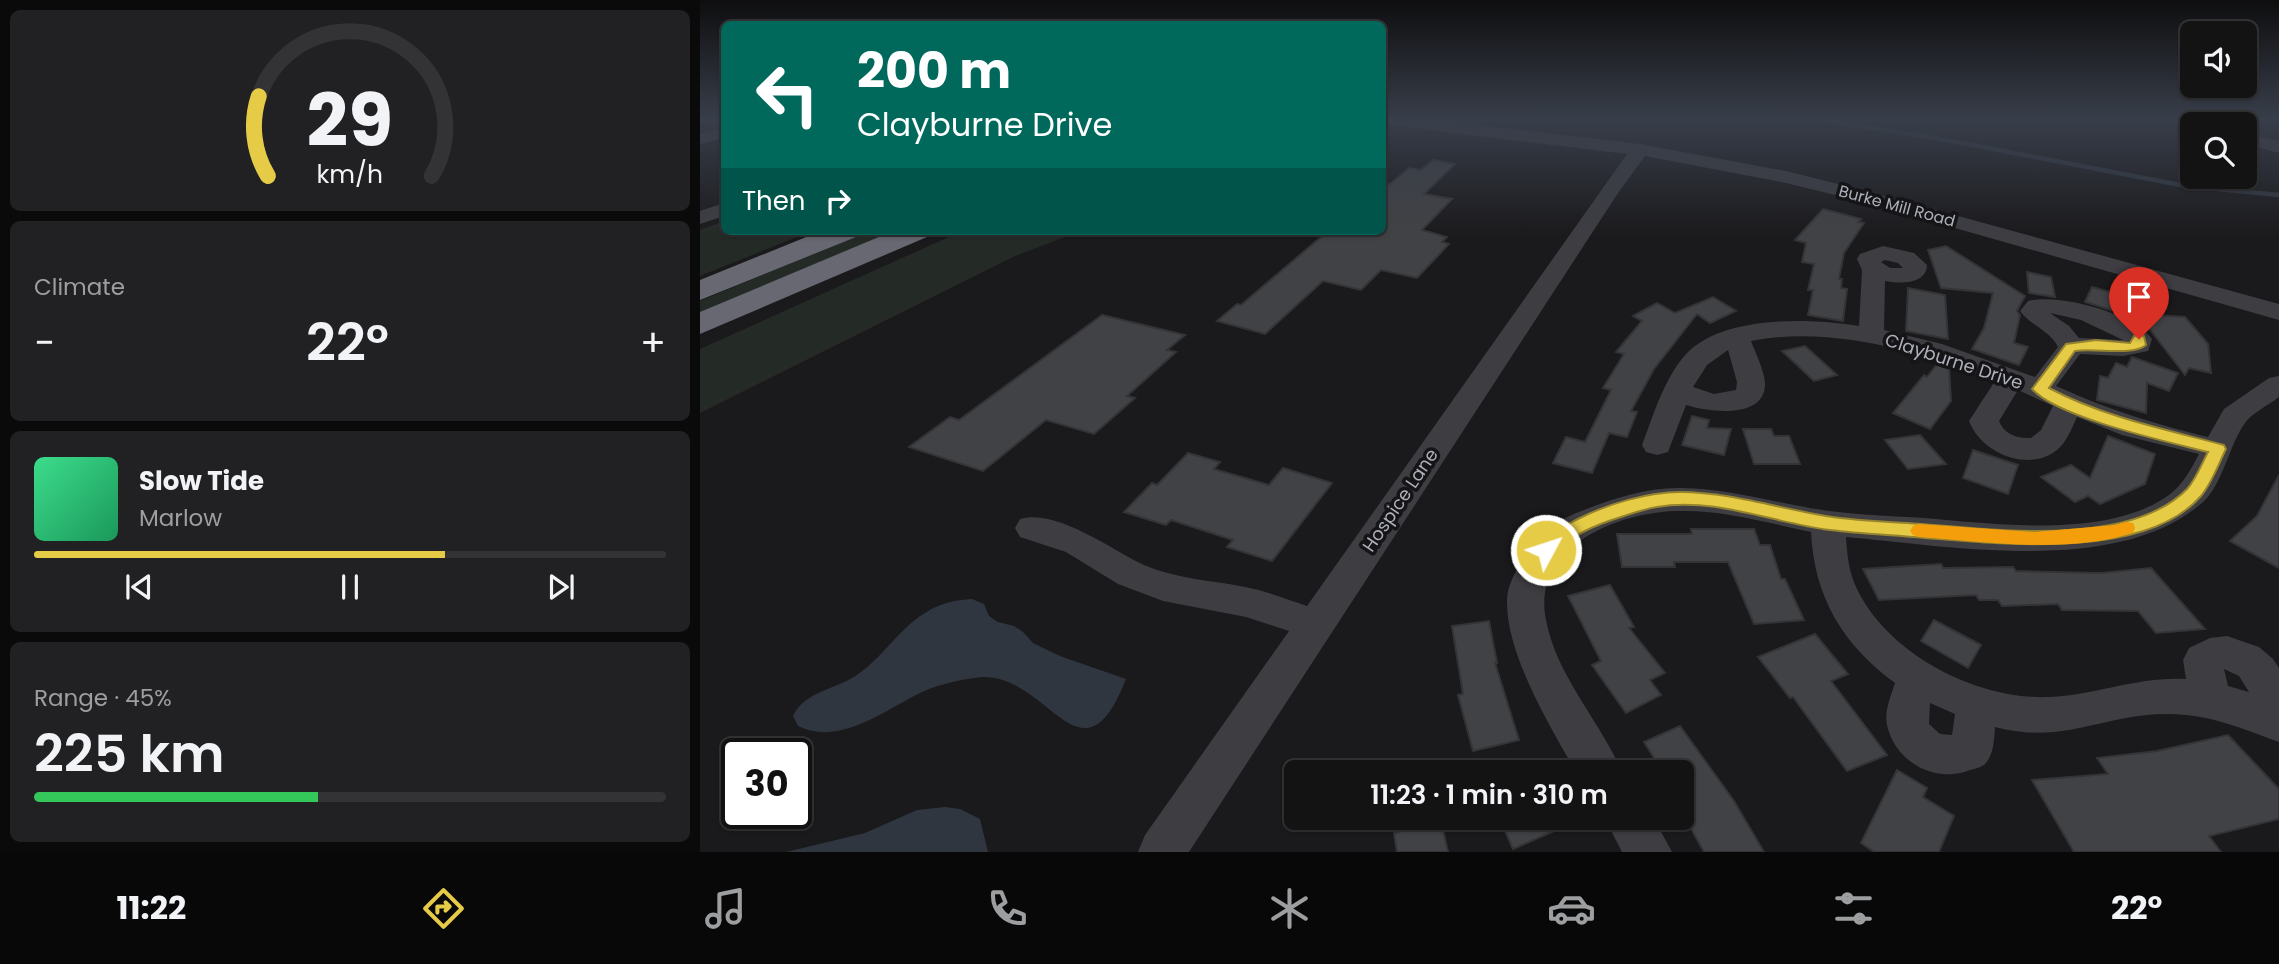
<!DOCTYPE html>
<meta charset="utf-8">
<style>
body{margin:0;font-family:Poppins,sans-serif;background:#212022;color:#f1f3f6;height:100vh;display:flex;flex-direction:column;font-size:26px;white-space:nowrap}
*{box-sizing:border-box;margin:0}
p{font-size:23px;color:#9d9ea0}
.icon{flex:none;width:38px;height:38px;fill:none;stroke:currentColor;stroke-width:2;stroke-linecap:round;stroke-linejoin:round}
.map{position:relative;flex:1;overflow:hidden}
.panel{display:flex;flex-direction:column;gap:10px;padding:10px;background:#0b0a0b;width:700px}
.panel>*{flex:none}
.banner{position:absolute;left:21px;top:21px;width:665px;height:214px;border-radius:10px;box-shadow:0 2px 5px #0004,0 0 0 2px #333234;background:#00695c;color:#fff;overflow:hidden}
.controls{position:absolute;left:1480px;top:21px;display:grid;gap:14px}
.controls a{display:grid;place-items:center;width:77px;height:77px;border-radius:10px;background:#141314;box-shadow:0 2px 5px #0004,0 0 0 2px #333234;font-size:35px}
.speed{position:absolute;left:21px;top:738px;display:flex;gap:14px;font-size:35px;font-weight:700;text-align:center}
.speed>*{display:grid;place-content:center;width:91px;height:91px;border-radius:50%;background:#141314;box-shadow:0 2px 5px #0004,0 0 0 2px #333234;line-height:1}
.speed .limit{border:4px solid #111;border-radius:10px;background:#fff;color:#111}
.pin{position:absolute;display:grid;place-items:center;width:60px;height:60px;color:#fff;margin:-72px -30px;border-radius:50% 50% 50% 0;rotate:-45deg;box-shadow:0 0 7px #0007}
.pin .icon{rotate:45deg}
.me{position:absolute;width:77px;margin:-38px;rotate:50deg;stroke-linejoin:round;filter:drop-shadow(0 0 5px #0008)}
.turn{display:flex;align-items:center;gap:24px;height:147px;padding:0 21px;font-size:32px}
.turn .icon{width:91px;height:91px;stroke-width:2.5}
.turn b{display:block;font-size:49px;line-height:60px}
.then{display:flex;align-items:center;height:66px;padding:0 21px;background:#0003;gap:14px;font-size:26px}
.big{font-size:52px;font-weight:600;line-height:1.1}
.panel .widget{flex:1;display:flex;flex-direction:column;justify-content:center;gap:10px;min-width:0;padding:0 24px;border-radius:10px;background:#212022}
.panel .dial{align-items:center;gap:0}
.dial svg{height:182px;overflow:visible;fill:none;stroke:#333234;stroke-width:7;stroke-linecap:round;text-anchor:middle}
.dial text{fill:#f1f3f6;stroke:none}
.song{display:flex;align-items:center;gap:21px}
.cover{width:84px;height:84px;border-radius:10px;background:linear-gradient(135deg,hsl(150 70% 55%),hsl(150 70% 35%))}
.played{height:7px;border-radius:4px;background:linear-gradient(90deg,#e6cb46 65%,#333234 65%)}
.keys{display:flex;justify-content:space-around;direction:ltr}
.heat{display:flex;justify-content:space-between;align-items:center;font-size:38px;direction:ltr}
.charge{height:10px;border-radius:5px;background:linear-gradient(90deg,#34c759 45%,#333234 0)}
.trip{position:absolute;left:584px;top:760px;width:410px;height:70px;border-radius:10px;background:#141314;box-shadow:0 2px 5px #0004,0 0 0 2px #333234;font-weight:600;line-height:70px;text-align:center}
.dock{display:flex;height:112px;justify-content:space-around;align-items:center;background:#080808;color:#9d9ea0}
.dock .icon{width:49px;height:49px}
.dock .active{color:#e6cb46}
.dock b{font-size:32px;color:#f1f3f6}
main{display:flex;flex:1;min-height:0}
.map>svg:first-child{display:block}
.green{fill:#242b26}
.water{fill:#30363f}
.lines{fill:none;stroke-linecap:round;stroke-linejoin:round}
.stream{stroke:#30363f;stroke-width:4.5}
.building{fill:#414245;stroke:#343437;stroke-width:2}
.minor{fill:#3d3d42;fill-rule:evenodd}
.highway{fill:#676871;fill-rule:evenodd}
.route{fill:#e6cb46;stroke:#96842e;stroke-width:2}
.slow{fill:#f59e0b}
.labels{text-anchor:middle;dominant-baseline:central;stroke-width:7;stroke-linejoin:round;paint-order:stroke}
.far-street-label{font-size:16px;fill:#adafba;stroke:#151417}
.street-label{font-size:18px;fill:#adafba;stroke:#151417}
</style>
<main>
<section class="panel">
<div class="widget dial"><svg viewBox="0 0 100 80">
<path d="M14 69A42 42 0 1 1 86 69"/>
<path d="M14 69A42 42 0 0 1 10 34" stroke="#e6cb46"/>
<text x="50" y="56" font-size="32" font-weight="700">29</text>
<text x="50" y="72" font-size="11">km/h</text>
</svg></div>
<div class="widget"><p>Climate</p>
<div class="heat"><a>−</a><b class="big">22°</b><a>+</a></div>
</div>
<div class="widget">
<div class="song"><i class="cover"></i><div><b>Slow Tide</b><p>Marlow</p></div></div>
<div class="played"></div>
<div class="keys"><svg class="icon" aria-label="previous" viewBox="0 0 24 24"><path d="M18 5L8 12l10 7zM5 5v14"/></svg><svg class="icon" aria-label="pause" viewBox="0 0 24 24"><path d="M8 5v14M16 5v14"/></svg><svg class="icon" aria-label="next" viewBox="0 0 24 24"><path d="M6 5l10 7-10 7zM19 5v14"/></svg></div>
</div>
<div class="widget"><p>Range · 45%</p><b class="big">225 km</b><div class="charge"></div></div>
</section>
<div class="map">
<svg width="1579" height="852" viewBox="0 0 1579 852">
<rect width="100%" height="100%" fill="#1a191b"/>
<!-- green -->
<g class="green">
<path d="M 24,221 L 24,231 L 112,231 L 0,276 L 0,230 Z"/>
<path d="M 169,231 L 194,231 L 0,313 L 0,301 Z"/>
<path d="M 262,231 L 381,231 L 313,257 L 0,413 L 0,349 Z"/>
</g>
<!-- water -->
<g class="water">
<path d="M 272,599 L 284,604 L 289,616 L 298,622 L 314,626 L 323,632 L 333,643 L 360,656 L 426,679 C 382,791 350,676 283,677 C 266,678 237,685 222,692 C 186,709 140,747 98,726 L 93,716 C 104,693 131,690 152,678 C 181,661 197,630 225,613 C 240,603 255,600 272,599 Z"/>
<path d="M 245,807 L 260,809 L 280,819 L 288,852 L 86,852 L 165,833 L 217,810 Z"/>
</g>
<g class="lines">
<!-- stream -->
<path class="stream" d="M 1109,118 L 1230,137 L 1486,186 L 1579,195"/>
</g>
<!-- building -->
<g class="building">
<path d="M 733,160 L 755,164 L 724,194 L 752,199 L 722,230 L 747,237 L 742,242 L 749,244 L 717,278 L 681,270 L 661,290 L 623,281 L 565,334 L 517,321 L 537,304 L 541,305 L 628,231 L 682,231 L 682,183 L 690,184 L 709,168 L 721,170 Z"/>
<path d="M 1123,209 L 1161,219 L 1158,222 L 1164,223 L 1144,253 L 1139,279 L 1142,279 L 1141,288 L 1147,289 L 1143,321 L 1108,315 L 1113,290 L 1108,290 L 1114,264 L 1102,262 L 1106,243 L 1095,240 Z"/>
<path d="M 1246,246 L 1325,296 L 1317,311 L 1320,315 L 1314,343 L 1328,347 L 1319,365 L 1272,349 L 1284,328 L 1293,293 L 1241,288 L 1228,250 Z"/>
<path d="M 1327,272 L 1351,277 L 1355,297 L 1329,293 Z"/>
<path d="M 1392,287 L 1417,294 L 1411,310 L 1385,302 Z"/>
<path d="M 1208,288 L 1245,295 L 1248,339 L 1206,331 Z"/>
<path d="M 1013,297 L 1036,311 L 1010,323 L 997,314 L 954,369 L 931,411 L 937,412 L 927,437 L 909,433 L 892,473 L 853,463 L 866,437 L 885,442 L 911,390 L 903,388 L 924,354 L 916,352 L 942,321 L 933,316 L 957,303 L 975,313 Z"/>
<path d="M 1438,314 L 1485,317 L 1508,344 L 1511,373 L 1489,368 L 1485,375 Z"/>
<path d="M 402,315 L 485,335 L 467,350 L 476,352 L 427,396 L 435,398 L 394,434 L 346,420 L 283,471 L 209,447 L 250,417 L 259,420 Z"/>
<path d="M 1105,346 L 1137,375 L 1114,381 L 1082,351 Z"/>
<path d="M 1432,357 L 1478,373 L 1469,391 L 1447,383 L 1446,413 L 1397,400 L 1400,376 L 1408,378 L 1416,363 L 1427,367 Z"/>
<path d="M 1238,363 L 1249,367 L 1251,401 L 1230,429 L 1193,413 L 1224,375 L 1227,377 Z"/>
<path d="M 992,416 L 1009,420 L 1007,428 L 1031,429 L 1024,455 L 982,445 Z"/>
<path d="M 1043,429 L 1071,429 L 1074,436 L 1089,436 L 1100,464 L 1054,464 Z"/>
<path d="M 1220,435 L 1246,464 L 1208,469 L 1185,440 Z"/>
<path d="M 1408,436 L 1455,454 L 1445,484 L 1400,504 L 1388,496 L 1375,502 L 1341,477 L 1371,465 L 1390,478 Z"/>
<path d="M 1273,450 L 1318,465 L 1308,494 L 1263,478 Z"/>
<path d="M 488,453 L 520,462 L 514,469 L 569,485 L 583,468 L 632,483 L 572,561 L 527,547 L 533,540 L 471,520 L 466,525 L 424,512 L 452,483 L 457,485 Z"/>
<path d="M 1579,475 L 1579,568 L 1530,541 L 1557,516 Z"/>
<path d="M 991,529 L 1054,529 L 1060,545 L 1070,545 L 1081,579 L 1085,579 L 1104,620 L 1054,624 L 1028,562 L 974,562 L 975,567 L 922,567 L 917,534 L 992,534 Z"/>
<path d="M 1241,564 L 1243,568 L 1313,567 L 1316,571 L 1401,573 L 1451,568 L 1505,629 L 1456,633 L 1438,611 L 1362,610 L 1358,604 L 1302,606 L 1298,600 L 1279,600 L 1276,595 L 1179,600 L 1163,569 Z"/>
<path d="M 910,585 L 934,627 L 929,628 L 965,673 L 950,680 L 961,695 L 926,713 L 892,665 L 901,661 L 868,596 Z"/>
<path d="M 1234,620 L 1281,645 L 1268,668 L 1221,641 Z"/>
<path d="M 789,621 L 797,663 L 795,663 L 819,740 L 773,751 L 758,695 L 763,694 L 752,626 Z"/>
<path d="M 1115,634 L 1148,674 L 1131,681 L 1187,755 L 1147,771 L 1093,697 L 1090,698 L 1058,657 Z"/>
<path d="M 980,726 L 1034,801 L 1064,852 L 1004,852 L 982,812 L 982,772 L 963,772 L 944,742 Z"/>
<path d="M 1528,735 L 1579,789 L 1579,819 L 1509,836 L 1521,852 L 1374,852 L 1332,780 L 1408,774 L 1397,758 L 1457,751 Z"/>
<path d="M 1197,770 L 1227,788 L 1223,797 L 1254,816 L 1239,852 L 1174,852 L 1161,843 Z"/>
<path d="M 799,817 L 886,817 L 813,849 Z"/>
<path d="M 741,821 L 748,852 L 697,852 L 694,833 Z"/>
</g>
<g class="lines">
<!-- minor -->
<g class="minor">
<path d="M 682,118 L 721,118 L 940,144 L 1086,171 L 1174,193 L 1579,304 L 1579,320 L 1160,201 L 1086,183 L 945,156 L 918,193 L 489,852 L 438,852 L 445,835 L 589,631 L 546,617 L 463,601 L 418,584 L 366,552 L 320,537 L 315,528 L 320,519 C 356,508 412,550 444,565 C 477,579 510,580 545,587 C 566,591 586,599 607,606 L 927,154 L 682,124 Z"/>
<path d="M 1472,118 L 1499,118 L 1507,124 L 1493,124 L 1493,128 Z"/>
<path d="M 24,128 L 24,138 L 0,144 L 0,134 Z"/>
<path d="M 1545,133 L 1579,141 L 1579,153 L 1545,144 Z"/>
<path d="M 24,203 L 24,216 L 0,224 L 0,211 Z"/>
<path d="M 1183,246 L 1214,253 L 1227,265 C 1227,284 1200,284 1185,281 L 1184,330 L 1242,344 L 1335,377 L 1358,347 C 1350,331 1330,325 1320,311 L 1328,301 C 1358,293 1434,313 1452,339 L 1448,351 L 1423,356 L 1380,354 L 1356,386 C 1410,410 1451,423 1508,437 L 1524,409 L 1569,378 L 1579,376 L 1579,397 C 1569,405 1552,413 1545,423 C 1529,445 1523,484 1503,502 C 1419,577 1250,546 1146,537 C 1147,554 1149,573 1157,589 C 1189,655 1277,700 1349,697 C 1396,695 1439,676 1486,679 L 1483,660 L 1489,648 L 1510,638 L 1527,636 L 1559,647 L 1573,659 L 1579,668 L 1579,742 C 1541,728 1506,713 1465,714 C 1400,715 1364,745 1295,727 C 1294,739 1294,755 1285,764 C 1282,767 1275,769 1270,770 C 1235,784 1195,762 1187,725 C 1184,711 1191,696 1195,683 C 1143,645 1114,597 1111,532 C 1068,523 1024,510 980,511 C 920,511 831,546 846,620 C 857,677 899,719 922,772 L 876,772 C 850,726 806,654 807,601 C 807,585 816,571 824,557 C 839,532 857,520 884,510 C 914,498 949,487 982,488 C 1032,489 1079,504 1129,511 C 1160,515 1192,516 1224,518 C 1294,524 1401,538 1463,499 C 1481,488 1489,473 1499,454 L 1422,435 L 1377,417 C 1372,428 1366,443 1357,450 C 1328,473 1281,453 1269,421 L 1295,381 C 1220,352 1133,325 1051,341 C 1056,354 1064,370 1065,383 C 1066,420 1008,412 986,405 L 968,452 L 957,455 L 946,452 L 942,445 C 954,414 964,378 987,353 C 1024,315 1111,318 1159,326 L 1162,270 L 1157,259 L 1160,254 ZM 1185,260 L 1198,263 L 1203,268 L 1190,268 L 1181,262 ZM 1350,313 L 1381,320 L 1423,340 L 1379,338 L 1369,326 ZM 1028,350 L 1037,382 L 1036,390 L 1014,394 L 993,387 L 1007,365 ZM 1318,390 L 1353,406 L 1341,430 L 1331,438 C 1317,439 1304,434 1299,421 ZM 1524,669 L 1539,676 L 1549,692 L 1528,686 ZM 1230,703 L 1255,714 L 1252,735 L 1240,734 L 1229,724 Z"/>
<path d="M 904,817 L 953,817 L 972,852 L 922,852 Z"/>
</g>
<!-- highway -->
<g class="highway">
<path d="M 121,231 L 160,231 L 156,237 L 0,300 L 0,280 Z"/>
<path d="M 193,231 L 231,231 L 227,237 L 0,334 L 0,312 Z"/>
</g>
</g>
<!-- sky -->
<linearGradient id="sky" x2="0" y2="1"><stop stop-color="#0e0e0f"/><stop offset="0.5" stop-color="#383e4a"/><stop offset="1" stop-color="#383e4a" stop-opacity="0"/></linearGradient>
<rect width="1579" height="238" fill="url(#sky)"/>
<!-- route -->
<path class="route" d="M 1439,335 L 1444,336 L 1446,345 C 1434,356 1395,348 1375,351 L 1349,388 C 1404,417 1464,429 1524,445 L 1526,449 C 1519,463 1512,483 1501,496 C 1446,560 1301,544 1225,538 C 1194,535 1162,534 1130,530 C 1073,523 1015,497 957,507 C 945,509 933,513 921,517 C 895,525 871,535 852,555 L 839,555 L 836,550 C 846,534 862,527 878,519 C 907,504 948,492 980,492 C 1029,492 1078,508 1126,516 C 1158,521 1190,522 1221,524 C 1296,530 1430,547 1487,489 C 1496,479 1502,463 1508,452 C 1468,442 1358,418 1332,389 L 1366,344 L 1396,340 L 1430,343 L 1434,336 Z"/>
<!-- slow -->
<path class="slow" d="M 1426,522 L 1433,523 L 1435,528 L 1433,533 C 1368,554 1287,542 1219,537 L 1213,535 L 1210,531 L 1213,526 L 1219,524 L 1335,532 L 1415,525 Z"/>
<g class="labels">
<!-- far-street labels -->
<g class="far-street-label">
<text transform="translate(1197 206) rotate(15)">Burke Mill Road</text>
</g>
<!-- street labels -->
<g class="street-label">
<text transform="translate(1254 361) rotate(18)">Clayburne Drive</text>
<text transform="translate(700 500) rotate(-56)">Hospice Lane</text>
</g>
</g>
</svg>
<div class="controls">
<a><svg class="icon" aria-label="sound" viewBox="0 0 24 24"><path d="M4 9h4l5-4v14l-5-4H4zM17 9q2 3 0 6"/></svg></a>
<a><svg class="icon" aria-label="search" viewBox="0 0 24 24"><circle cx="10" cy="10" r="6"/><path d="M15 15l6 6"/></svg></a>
</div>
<div class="speed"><div class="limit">30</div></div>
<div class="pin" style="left:1439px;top:339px;background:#d93025"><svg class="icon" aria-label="arrive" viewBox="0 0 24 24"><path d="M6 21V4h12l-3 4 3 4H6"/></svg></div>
<svg class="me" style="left:846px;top:550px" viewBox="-20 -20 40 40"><circle r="17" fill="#e6cb46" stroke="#fff" stroke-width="3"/><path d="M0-11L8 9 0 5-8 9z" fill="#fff"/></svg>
<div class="trip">11:23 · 1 min · 310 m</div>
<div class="banner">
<div class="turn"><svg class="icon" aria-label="left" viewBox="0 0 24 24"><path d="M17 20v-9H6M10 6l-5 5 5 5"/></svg><div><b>200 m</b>Clayburne Drive</div></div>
<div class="then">Then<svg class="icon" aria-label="right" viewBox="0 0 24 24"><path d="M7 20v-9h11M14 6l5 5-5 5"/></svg></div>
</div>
</div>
</main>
<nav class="dock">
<b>11:22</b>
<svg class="icon active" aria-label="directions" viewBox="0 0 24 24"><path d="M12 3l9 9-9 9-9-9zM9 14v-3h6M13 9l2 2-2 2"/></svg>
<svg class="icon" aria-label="music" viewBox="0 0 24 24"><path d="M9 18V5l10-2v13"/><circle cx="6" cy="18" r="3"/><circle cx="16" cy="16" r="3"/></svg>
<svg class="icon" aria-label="phone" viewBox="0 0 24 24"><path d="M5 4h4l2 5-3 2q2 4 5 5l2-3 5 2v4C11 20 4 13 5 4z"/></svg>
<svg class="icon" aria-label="climate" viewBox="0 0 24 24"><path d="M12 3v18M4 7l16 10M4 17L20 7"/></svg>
<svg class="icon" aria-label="car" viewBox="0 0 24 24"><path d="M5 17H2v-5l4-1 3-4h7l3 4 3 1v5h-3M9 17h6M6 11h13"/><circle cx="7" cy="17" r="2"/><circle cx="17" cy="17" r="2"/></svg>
<svg class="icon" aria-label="filters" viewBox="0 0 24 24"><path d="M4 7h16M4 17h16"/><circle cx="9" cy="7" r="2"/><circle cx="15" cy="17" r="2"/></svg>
<b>22°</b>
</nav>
